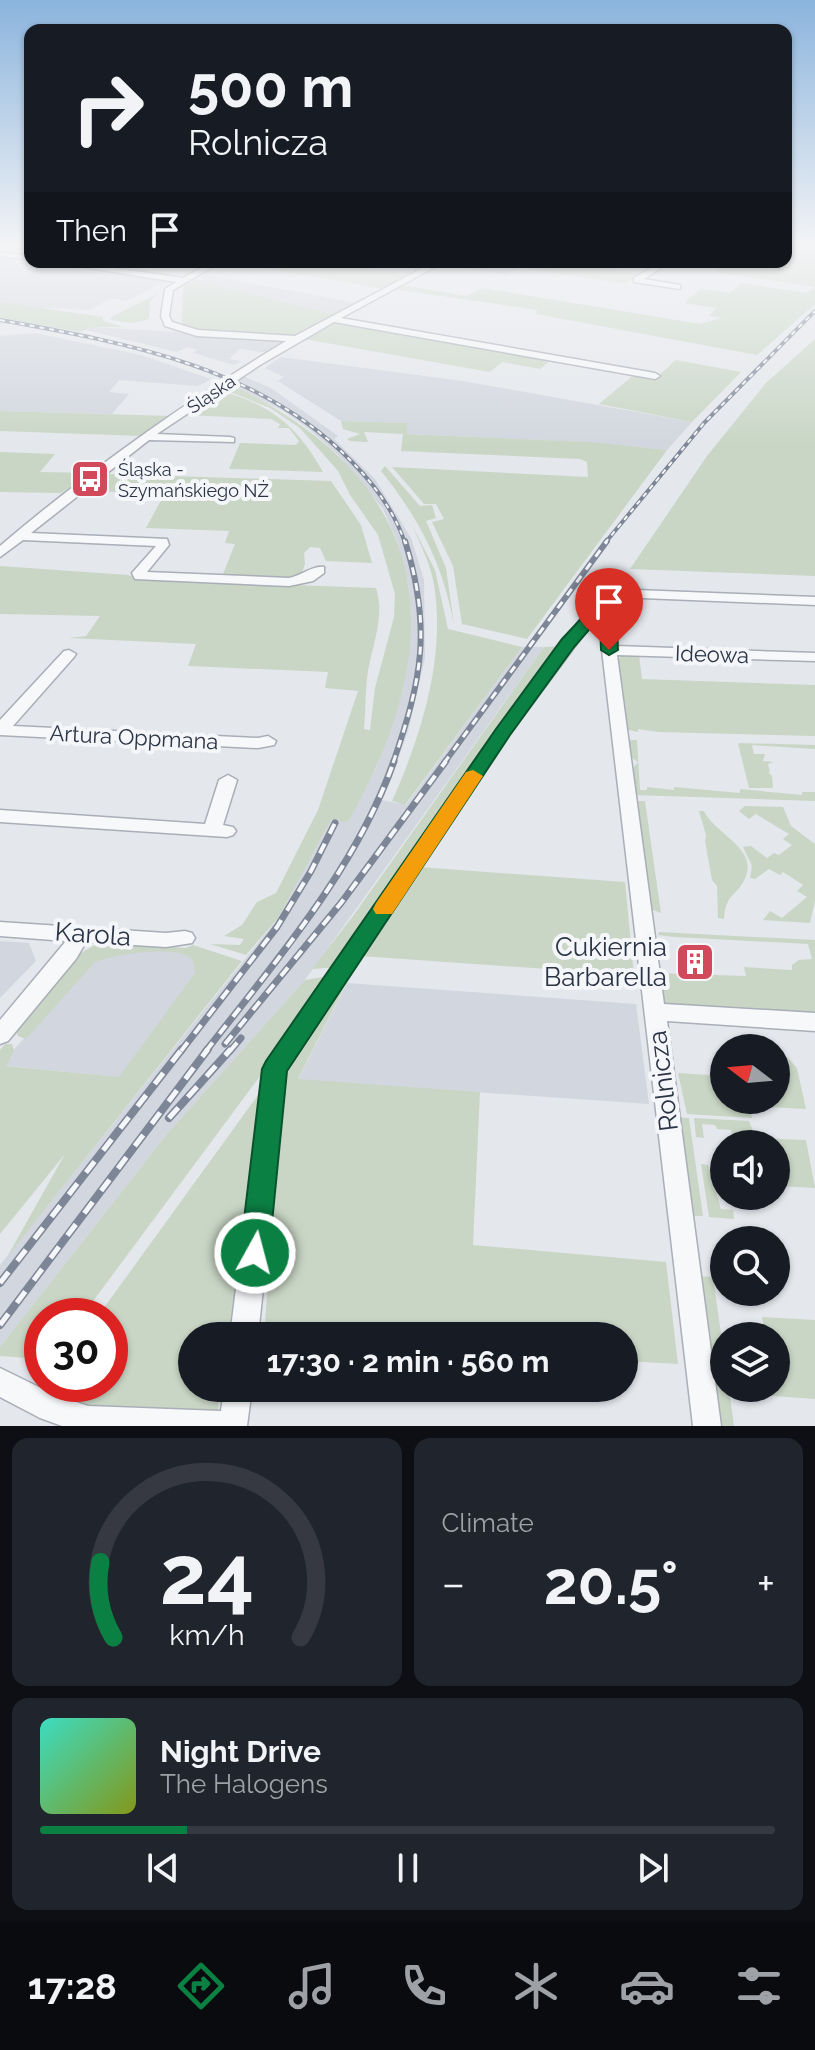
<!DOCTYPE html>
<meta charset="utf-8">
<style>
body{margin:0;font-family:Raleway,sans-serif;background:#20242c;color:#f1f3f6;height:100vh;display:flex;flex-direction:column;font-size:30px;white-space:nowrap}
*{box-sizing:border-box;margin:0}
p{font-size:26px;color:#9ea1a6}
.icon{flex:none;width:44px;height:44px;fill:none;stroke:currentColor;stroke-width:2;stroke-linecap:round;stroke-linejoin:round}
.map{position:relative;height:1426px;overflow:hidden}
.side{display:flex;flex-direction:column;gap:12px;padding:12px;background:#0d0f14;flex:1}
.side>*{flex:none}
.top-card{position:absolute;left:24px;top:24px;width:768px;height:244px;border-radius:16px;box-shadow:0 2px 6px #0004;background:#171b24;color:#f1f3f6;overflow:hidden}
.needle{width:52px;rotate:286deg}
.controls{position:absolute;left:710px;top:1034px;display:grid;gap:16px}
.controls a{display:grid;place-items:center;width:80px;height:80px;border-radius:50%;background:#171b24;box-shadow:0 2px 6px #0004;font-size:40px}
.speed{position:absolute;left:24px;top:1298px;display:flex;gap:16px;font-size:40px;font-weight:700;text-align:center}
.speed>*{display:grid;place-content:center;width:104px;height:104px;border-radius:50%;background:#171b24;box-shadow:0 2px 6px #0004;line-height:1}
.speed .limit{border:12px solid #d22;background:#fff;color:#111}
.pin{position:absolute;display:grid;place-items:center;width:68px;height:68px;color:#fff;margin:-82px -34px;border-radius:50% 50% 50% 0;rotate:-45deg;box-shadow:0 0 8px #0007}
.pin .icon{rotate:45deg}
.me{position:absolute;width:88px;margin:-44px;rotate:7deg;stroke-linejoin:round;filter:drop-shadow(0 0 6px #0008)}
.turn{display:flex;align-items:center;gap:28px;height:168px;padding:0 32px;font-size:36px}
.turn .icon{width:104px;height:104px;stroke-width:2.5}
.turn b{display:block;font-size:56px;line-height:68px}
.then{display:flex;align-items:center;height:76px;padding:0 32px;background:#0003;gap:16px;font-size:30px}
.big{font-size:60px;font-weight:700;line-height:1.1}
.side .card{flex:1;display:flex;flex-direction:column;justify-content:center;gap:12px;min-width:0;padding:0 28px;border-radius:16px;background:#20242c}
.side .dial{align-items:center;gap:0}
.dial svg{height:208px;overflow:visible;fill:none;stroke:#363941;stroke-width:7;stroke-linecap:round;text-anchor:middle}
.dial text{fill:#f1f3f6;stroke:none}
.song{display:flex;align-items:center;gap:24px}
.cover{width:96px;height:96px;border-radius:12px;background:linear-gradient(135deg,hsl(170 70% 55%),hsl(70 70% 35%))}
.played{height:8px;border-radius:4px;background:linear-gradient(90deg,#0b8043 20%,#363941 20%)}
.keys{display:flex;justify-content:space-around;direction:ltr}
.heat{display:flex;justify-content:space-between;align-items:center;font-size:44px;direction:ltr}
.side .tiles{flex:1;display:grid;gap:12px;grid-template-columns:1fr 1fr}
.card:last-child{grid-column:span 2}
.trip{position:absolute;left:178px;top:1322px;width:460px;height:80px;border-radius:40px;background:#171b24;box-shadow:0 2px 6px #0004;font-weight:700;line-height:80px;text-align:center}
.menu{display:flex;height:128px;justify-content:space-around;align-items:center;background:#090b0e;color:#9ea1a6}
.menu .icon{width:56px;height:56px}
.menu .active{color:#0b8043}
.menu b{font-size:36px;color:#f1f3f6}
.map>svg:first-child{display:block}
.built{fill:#d2d6de}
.green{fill:#c9d6c5}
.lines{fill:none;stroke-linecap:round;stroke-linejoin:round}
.minor-casing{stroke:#a9aeb7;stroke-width:3}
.minor{fill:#f7f8fa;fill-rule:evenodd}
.rail-far3-casing{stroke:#7d8696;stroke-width:4}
.rail-far2-casing{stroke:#7d8696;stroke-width:6}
.rail-far1-casing{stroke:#7d8696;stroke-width:7}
.rail-casing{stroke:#7d8696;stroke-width:8}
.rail-far3{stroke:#f4f6f9;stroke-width:2;stroke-dasharray:5;stroke-linecap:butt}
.rail-far2{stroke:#f4f6f9;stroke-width:3;stroke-dasharray:8;stroke-linecap:butt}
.rail-far1{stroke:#f4f6f9;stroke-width:4;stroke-dasharray:11;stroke-linecap:butt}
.rail{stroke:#f4f6f9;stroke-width:5;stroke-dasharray:14;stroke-linecap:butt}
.route{fill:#0b8043;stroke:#07532c;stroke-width:2}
.slow{fill:#f59e0b}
.labels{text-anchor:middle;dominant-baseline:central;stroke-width:8;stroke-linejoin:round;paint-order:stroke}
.far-street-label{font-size:18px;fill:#2b3445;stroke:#f4f6f9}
.far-poi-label{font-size:18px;fill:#2b3445;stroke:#f4f6f9;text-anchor:start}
.street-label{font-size:22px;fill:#2b3445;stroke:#f4f6f9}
.near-street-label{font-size:26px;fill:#2b3445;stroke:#f4f6f9}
.near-poi-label{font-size:26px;fill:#2b3445;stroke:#f4f6f9;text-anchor:end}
</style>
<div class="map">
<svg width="815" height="1426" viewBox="0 0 815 1426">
<rect width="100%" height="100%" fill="#e4e7ec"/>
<!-- built -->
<g class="built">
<path d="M 0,257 L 18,262 L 166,281 L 127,301 L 110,298 L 90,310 L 27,307 L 0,302 Z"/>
<path d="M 231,262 L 425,262 L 432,263 L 419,270 L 411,269 L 409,272 L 414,273 L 385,289 Z"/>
<path d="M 448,262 L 519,262 L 514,265 L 520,267 L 507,275 L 444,265 Z"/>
<path d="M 206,275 L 358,303 L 336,315 L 200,281 Z"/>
<path d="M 92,327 L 178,332 L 287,341 L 269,353 L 240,349 L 229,359 L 241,361 L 234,365 L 193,353 L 197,350 L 187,347 L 177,352 L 86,330 Z"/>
<path d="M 35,333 L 141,355 L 211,379 L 198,386 L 119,380 L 109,392 L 129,394 L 112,414 L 0,411 L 0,336 Z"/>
<path d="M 281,357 L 463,381 L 692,422 L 667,450 L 589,442 L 407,434 L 407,423 L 341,421 L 278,381 L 284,377 L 265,368 Z"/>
<path d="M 243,376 L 271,388 L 338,436 L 334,439 L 375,479 L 411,538 L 424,580 L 425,658 L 408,732 L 382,800 L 406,805 L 522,647 L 544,647 L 305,980 L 167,1134 L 0,1347 L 0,1265 L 278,918 L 331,819 L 348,822 L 376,768 L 403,689 L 411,614 L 409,588 L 397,541 L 383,509 L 338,455 L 309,429 L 285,412 L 230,384 Z"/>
<path d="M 0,941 L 29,943 L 36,961 L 0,998 Z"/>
<path d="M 105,948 L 188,951 L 217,960 L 126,1078 L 0,1065 Z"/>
<path d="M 347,983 L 636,1004 L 649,1104 L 298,1080 Z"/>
</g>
<!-- green -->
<g class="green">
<path d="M 786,245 L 815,245 L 815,304 L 757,355 L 536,314 L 537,310 L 393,289 L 402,285 L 467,296 L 482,288 L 700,324 L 722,318 L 709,316 L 716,308 L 684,303 L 700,289 L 730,293 L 741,283 L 807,293 L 814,287 L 716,272 L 724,265 L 716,264 L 723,262 L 786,262 Z"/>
<path d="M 231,262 L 277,269 L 293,262 L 326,262 L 409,276 L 385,289 Z"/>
<path d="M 519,262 L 560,262 L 639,274 L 625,284 L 513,266 Z"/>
<path d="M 195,280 L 336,315 L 292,336 L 209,332 L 182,327 L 183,286 Z"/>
<path d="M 159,293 L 150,301 L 149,319 L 133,323 L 110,320 L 113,316 Z"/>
<path d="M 0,302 L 103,317 L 103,321 L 123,327 L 92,327 L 80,332 L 0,318 Z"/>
<path d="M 339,321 L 552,359 L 540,369 L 502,362 L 490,372 L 304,339 Z"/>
<path d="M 815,339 L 815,576 L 630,569 L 707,456 L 766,383 Z"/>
<path d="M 676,360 L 741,372 L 692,422 L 599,404 L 635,374 L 656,378 Z"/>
<path d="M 230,384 C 434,482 454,635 348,822 L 331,820 L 278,918 L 246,955 L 210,944 L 240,945 L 244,939 L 224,936 L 242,925 L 257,902 L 276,893 L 318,810 L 358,691 L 325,688 L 328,672 L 188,666 L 196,644 L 69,638 L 86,636 L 100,616 L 0,614 L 0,566 L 128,575 L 138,579 L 376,588 C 385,616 373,643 368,671 C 365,690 366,710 364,729 L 370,730 L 375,688 L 394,617 L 395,594 L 378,535 L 350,495 L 338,471 L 300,428 L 270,408 L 223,389 Z"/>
<path d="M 220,391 C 271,404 298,427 323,472 L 229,469 L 240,443 L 296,445 L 299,441 L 289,428 L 278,428 L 280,424 L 271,419 L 187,415 Z"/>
<path d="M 0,411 L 171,416 L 142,436 L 0,431 Z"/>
<path d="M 341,421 L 407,423 L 407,434 L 591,442 L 667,450 L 527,639 L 462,624 L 453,566 L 432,522 L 444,519 L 436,504 L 424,504 L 392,467 L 588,477 L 587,462 L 580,459 L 401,451 L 403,434 L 364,432 L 368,442 L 350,441 L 347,439 L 360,434 L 343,429 Z"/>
<path d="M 0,452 L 55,454 L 40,472 L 91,473 L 61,493 L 0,492 Z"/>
<path d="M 385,466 L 420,506 L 432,505 L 436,518 L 426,521 L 446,568 L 454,625 C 443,564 420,520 381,471 Z"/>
<path d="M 109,474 L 331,481 L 361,525 L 372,563 L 326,561 L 320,548 L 310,547 L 304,553 L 305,564 L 301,575 L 284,579 L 221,579 L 235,544 L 225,543 L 229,531 L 146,528 L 165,493 L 86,491 Z"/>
<path d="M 413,527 L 435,570 L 448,629 L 522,647 L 405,805 L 392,801 C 421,737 446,657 434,585 C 431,565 421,546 413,527 Z"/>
<path d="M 562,646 L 340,967 L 312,969 L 353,916 L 544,647 Z"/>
<path d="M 622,655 L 639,655 L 642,679 L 815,685 L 815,736 L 659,732 L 638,729 L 638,732 L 624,729 L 617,661 Z"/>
<path d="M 625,740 L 637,740 L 640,790 L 647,790 L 647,787 L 674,790 L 674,787 L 740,793 L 740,789 L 802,795 L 802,792 L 815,792 L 815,801 L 633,795 L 630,772 L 638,762 L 628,755 Z"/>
<path d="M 738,743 L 815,745 L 815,749 L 752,745 L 754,754 L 765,754 L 763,761 L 774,762 L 768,764 L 770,772 L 768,772 L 772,776 L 773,788 L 749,788 Z"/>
<path d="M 635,801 L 645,801 L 661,913 L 648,908 Z"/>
<path d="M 745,806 L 783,807 L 791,826 L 815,844 L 815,901 L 810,923 L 763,920 L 770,911 L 782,918 L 807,897 L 797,891 L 803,885 L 783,872 L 780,875 L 769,869 L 755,879 L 750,878 L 752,866 L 743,847 L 751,846 L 767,858 L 774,853 L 779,855 L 792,845 L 783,839 L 789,834 L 756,814 L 749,819 L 739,811 Z"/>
<path d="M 699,811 L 704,811 C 714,833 757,848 746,876 C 738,897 726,891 724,919 L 718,918 L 717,886 L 712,880 L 705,841 L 706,835 Z"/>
<path d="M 419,867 L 625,882 L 634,975 L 360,956 L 298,1079 L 480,1092 L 473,1245 L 666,1262 L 678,1364 L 624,1361 L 624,1336 L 264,1336 L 284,1076 L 289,1055 Z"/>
<path d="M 659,932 L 815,940 L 815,1017 L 670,1007 L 663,1001 L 657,973 L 746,976 L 744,967 L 792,970 L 792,965 L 799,960 L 812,959 L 808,944 L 675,937 L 658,935 Z"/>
<path d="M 101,941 L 186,948 L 193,945 L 242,961 L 7,1257 L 65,1154 L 0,1234 L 0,1050 L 5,1044 L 12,1044 L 14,1051 L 6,1066 L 119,1077 L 195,973 C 195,972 193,962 193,961 C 183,943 111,955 95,962 L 26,1039 L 18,1036 L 16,1030 L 78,955 Z"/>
<path d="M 335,975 L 82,1316 L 42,1316 L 42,1359 L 0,1356 L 0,1347 L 167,1134 L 305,980 Z"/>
<path d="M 776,1056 L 787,1057 L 797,1068 L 806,1109 L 750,1106 L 752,1118 L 687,1114 L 678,1073 L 724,1076 L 724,1100 L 776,1100 Z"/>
<path d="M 263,1088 L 262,1148 L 229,1336 L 192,1336 L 192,1388 L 220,1388 L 218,1411 L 95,1408 L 44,1391 L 41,1384 L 42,1383 L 110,1384 L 110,1316 L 98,1316 Z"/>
<path d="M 675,1117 L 689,1118 L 703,1216 L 688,1216 Z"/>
<path d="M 694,1118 L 749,1121 L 756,1138 L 806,1140 L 815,1188 L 776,1186 L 776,1144 L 733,1144 L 731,1130 L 717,1129 L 715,1125 L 702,1124 L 704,1138 L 696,1137 Z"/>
<path d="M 701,1164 L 708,1165 L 721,1209 L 733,1210 L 734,1219 L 709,1217 Z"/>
<path d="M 697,1276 L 713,1277 L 724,1355 L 724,1388 L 729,1388 L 734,1426 L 716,1426 Z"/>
<path d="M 762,1317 L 815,1320 L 815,1399 L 773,1396 L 772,1390 L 776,1388 L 776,1336 L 766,1336 Z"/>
</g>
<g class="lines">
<!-- minor casing -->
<g class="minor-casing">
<g id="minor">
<path d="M 0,252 L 30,256 L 30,260 L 0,256 Z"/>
<path d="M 51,262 L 72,262 L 183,278 L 211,262 L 221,262 L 173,290 L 169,316 L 172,322 L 198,330 L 295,336 L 434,262 L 444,262 L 341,318 L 655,373 L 660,376 L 655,379 L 334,322 L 260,365 L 157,434 L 230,437 L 234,438 L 234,442 L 149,440 L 31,533 L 167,539 L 169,545 L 147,572 L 289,578 C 300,576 314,565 324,567 L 324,573 L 313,581 L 289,586 L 135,579 L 132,573 L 156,546 L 23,540 L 0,557 L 0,546 C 89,470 185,402 286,341 L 197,336 L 165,326 L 161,316 L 165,289 L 176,282 Z"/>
<path d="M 661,262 L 670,262 L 644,279 L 680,285 L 680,289 L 634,282 L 634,278 Z"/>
<path d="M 611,589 L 815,597 L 815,605 L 618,597 L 617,646 L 815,653 L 815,661 L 617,655 L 664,1004 L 815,1013 L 815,1031 L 667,1021 L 721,1426 L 693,1426 L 602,650 L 603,615 L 598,615 L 509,735 L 286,1071 L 258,1336 L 230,1336 L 264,1069 L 267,1062 L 496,730 L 589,608 L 604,606 L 604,593 Z"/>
<path d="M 69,650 L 76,654 L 74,657 L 13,726 L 258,738 L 268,736 L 276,741 L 274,745 L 258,748 L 0,735 L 0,720 L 64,651 Z"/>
<path d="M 228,775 L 237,780 L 223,825 L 233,827 L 236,831 L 233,835 L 227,837 L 0,822 L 0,810 L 205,824 L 219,780 Z"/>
<path d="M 0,922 L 166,933 L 185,931 L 192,933 L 195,938 L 192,943 L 166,947 L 86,942 L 76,959 L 8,1041 L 0,1044 L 0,1020 L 66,941 L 0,936 Z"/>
<path d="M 0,1368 L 55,1395 L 88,1406 L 221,1411 L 224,1388 L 252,1388 L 247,1426 L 62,1426 L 40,1418 L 0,1397 Z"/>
</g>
</g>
<!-- minor -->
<use href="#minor" class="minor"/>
<!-- rail-far3 casing -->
<g class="rail-far3-casing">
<g id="rail-far3">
<path d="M 0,320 C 126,343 259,366 352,462 C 374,484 395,513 405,543"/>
<path d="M 605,543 L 704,423 L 815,311"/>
</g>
</g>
<!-- rail-far2 casing -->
<g class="rail-far2-casing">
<g id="rail-far2">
<path d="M 393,763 C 422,679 432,628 405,541"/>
<path d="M 444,763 L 607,541"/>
</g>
</g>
<!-- rail-far1 casing -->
<g class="rail-far1-casing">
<g id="rail-far1">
<path d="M 225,1044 L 341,903 L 446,761"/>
<path d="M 181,1051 L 277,927 L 311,871 L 335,823"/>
<path d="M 206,1051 C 275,962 356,869 394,761"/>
<path d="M 230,1051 L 241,1038"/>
</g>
</g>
<!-- rail casing -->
<g class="rail-casing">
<g id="rail">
<path d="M 169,1118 L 231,1049"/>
<path d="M 0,1283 L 182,1049"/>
<path d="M 0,1325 L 208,1049"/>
</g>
</g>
<!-- rail-far3 -->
<use href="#rail-far3" class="rail-far3"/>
<!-- rail-far2 -->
<use href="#rail-far2" class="rail-far2"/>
<!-- rail-far1 -->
<use href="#rail-far1" class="rail-far1"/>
<!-- rail -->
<use href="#rail" class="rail"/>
</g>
<!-- sky -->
<linearGradient id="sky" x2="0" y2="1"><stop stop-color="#8bb4dd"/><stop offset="0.55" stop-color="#f3f4f6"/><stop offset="1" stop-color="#f3f4f6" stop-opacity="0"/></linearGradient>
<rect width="815" height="445" fill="url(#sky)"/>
<!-- route -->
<path class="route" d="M 608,605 L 616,610 L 618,650 L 609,655 L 601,650 L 600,617 L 574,647 L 510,735 L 287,1071 L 269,1253 L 265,1262 L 255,1266 L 244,1262 L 240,1253 L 262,1069 L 266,1061 L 496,729 L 562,639 L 593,606 Z"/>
<!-- slow -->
<path class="slow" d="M 473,770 L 483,776 L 392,914 L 376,914 L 373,909 L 376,903 L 466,772 Z"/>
<!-- icons -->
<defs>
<g id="bus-square" transform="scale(2)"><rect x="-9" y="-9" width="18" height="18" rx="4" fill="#d1495b" stroke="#f4f6f9"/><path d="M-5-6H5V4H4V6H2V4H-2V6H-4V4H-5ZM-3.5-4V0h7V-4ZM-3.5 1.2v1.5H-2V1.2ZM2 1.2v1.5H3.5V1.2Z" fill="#fff"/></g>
<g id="building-square" transform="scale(2)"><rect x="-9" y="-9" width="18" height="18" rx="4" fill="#d1495b" stroke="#f4f6f9"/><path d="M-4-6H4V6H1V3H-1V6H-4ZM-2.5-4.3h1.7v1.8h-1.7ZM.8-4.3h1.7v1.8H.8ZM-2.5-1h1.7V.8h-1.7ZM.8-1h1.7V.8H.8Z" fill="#fff"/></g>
</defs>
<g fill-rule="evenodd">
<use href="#bus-square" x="90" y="479"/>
<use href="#building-square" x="695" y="962"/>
</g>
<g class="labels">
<!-- far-street labels -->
<g class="far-street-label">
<text transform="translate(211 394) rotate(-34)">Śląska</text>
</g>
<!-- far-poi labels -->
<g class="far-poi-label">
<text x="118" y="469">Śląska -<tspan x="118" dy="21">Szymańskiego NŻ</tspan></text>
</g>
<!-- street labels -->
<g class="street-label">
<text transform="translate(712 654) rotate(2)">Ideowa</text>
<text transform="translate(134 737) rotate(3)">Artura Oppmana</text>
</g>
<!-- near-street labels -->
<g class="near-street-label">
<text transform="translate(93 934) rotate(4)">Karola</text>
<text transform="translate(663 1081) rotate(-97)">Rolnicza</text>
</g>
<!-- near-poi labels -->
<g class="near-poi-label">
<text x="667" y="947">Cukiernia<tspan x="667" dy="30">Barbarella</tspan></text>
</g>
</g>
</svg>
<div class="controls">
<a><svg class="needle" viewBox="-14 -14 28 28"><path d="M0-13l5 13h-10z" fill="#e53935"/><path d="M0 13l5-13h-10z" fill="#9ea1a6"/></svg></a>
<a><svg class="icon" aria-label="sound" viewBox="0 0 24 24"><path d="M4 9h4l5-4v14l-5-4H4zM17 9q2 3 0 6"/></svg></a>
<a><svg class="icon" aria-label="search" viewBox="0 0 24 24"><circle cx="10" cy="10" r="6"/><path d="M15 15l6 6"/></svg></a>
<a><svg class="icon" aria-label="layers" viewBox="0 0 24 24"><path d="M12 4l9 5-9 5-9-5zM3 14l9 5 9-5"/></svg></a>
</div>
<div class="speed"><div class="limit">30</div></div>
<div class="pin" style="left:609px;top:650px;background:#d93025"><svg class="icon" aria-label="arrive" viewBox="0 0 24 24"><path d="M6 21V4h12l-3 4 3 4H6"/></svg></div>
<svg class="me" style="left:255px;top:1253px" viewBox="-20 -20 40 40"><circle r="17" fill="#0b8043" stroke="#fff" stroke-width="3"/><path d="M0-11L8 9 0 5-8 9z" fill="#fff"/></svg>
<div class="trip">17:30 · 2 min · 560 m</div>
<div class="top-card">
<div class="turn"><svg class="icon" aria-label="right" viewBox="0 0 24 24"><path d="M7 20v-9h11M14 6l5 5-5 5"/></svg><div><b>500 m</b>Rolnicza</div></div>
<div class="then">Then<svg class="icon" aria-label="arrive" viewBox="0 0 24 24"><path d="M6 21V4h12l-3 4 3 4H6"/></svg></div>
</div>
</div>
<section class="side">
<div class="tiles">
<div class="card dial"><svg viewBox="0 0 100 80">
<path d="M14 69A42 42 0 1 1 86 69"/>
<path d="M14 69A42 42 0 0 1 9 40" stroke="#0b8043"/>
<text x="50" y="56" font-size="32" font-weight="700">24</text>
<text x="50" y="72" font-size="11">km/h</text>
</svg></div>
<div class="card"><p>Climate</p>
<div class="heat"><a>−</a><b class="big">20.5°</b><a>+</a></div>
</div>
<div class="card">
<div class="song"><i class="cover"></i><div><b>Night Drive</b><p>The Halogens</p></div></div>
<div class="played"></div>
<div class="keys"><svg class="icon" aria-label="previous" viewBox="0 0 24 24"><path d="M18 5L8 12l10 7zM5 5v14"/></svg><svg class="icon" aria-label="pause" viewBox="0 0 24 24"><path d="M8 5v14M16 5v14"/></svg><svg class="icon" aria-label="next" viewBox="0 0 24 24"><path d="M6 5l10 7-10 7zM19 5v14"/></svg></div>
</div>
</div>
</section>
<nav class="menu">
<b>17:28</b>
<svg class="icon active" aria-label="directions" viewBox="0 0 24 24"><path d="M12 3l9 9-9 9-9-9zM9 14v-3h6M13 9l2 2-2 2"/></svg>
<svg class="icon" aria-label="music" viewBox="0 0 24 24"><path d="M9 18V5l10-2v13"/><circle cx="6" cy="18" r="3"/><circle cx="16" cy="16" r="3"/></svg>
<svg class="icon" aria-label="phone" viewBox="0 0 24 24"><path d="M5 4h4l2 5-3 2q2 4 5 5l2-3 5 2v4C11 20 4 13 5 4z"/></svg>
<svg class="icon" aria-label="climate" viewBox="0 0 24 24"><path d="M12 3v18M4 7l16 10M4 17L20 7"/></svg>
<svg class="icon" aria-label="car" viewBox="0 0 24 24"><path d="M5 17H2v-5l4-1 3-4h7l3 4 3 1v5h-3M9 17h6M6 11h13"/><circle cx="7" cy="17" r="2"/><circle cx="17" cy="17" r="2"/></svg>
<svg class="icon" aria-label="filters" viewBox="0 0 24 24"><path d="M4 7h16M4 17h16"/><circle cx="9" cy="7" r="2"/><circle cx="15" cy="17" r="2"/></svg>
</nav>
